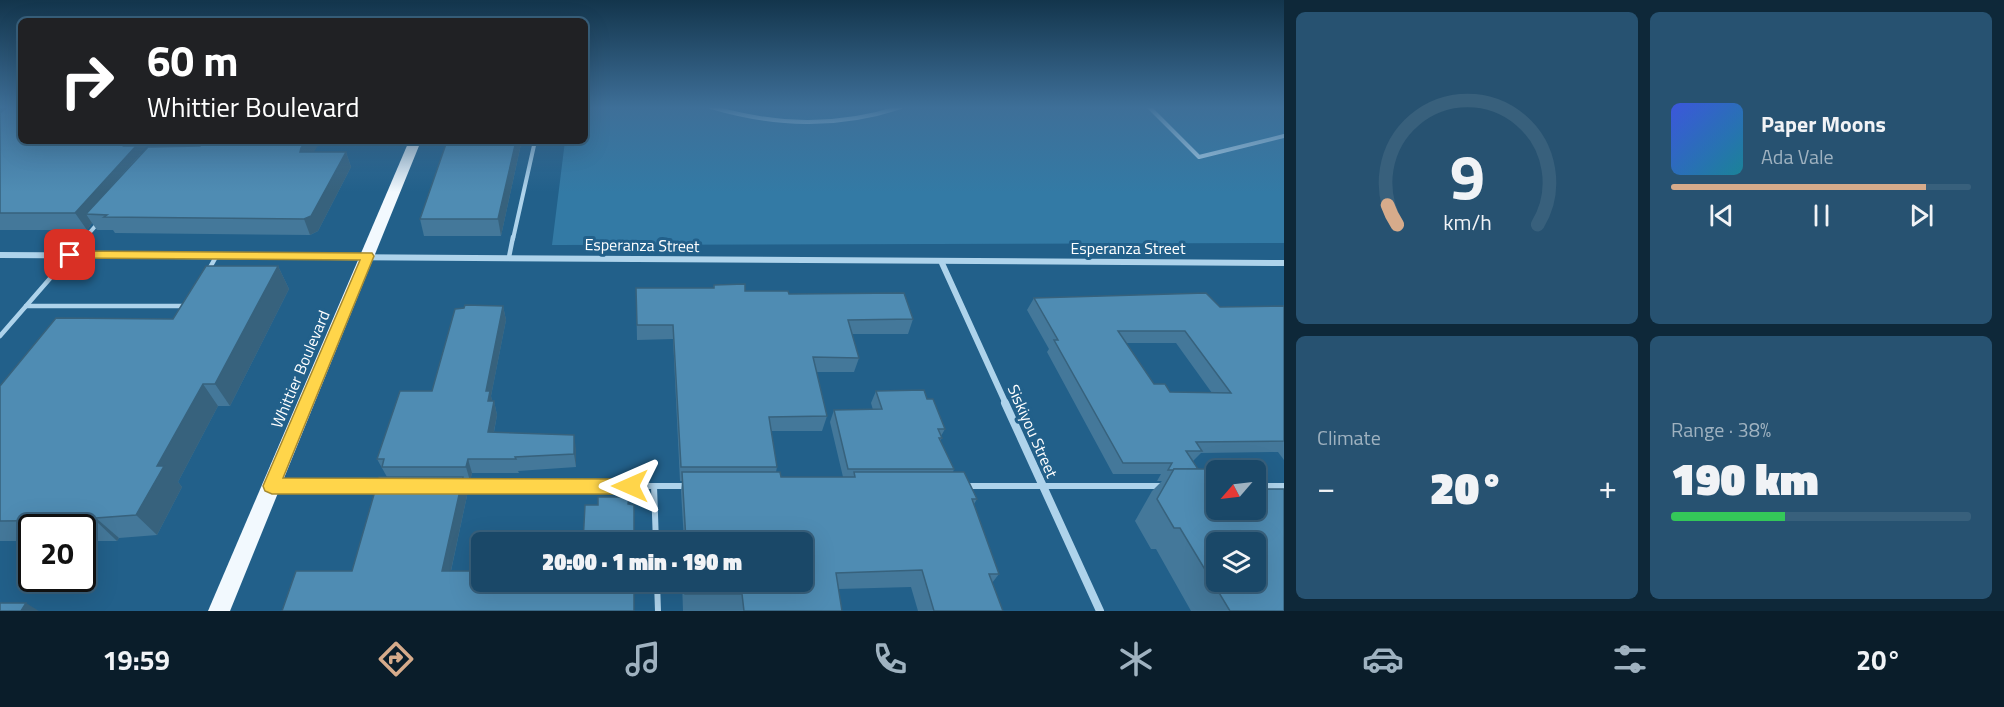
<!DOCTYPE html>
<meta charset="utf-8">
<style>
body{margin:0;font-family:"Titillium Web",sans-serif;background:#275271;color:#f1f3f6;height:100vh;display:flex;flex-direction:column;font-size:22px;white-space:nowrap}
*{box-sizing:border-box;margin:0}
p{font-size:20px;color:#9fb2c0}
.icon{flex:none;width:33px;height:33px;fill:none;stroke:currentColor;stroke-width:2;stroke-linecap:round;stroke-linejoin:round}
.map{position:relative;flex:1;overflow:hidden}
.details{display:flex;flex-direction:column;gap:12px;padding:12px;background:#0e2839;width:720px}
.details>*{flex:none}
.hud{position:absolute;left:18px;top:18px;width:570px;height:126px;border-radius:9px;box-shadow:0 6px 24px #0002,0 0 0 2px #38607c;background:#202124;color:#fff;overflow:hidden}
.needle{width:39px;rotate:242deg}
.controls{position:absolute;left:1206px;top:460px;display:grid;gap:12px}
.controls a{display:grid;place-items:center;width:60px;height:60px;border-radius:9px;background:#1a4868;box-shadow:0 6px 24px #0002,0 0 0 2px #38607c;font-size:30px}
.speed{position:absolute;left:18px;top:514px;display:flex;gap:12px;font-size:30px;font-weight:700;text-align:center}
.speed>*{display:grid;place-content:center;width:78px;height:78px;border-radius:50%;background:#1a4868;box-shadow:0 6px 24px #0002,0 0 0 2px #38607c;line-height:1}
.speed .limit{border:3px solid #111;border-radius:9px;background:#fff;color:#111}
.pin{position:absolute;display:grid;place-items:center;width:51px;height:51px;color:#fff;margin:-26px;border-radius:12px;box-shadow:0 3px 9px #0006}
.me{position:absolute;width:66px;margin:-33px;rotate:270deg;stroke-linejoin:round;filter:drop-shadow(0 0 4px #0008)}
.turn{display:flex;align-items:center;gap:21px;height:126px;padding:0 30px;font-size:27px}
.turn .icon{width:78px;height:78px;stroke-width:2.5}
.turn b{display:block;font-size:42px;line-height:51px}
.big{font-size:45px;font-weight:800;line-height:1.1}
.details .widget{flex:1;display:flex;flex-direction:column;justify-content:center;gap:9px;min-width:0;padding:0 21px;border-radius:9px;background:#275271}
.details .dial{align-items:center;gap:0}
.dial svg{height:156px;overflow:visible;fill:none;stroke:#38607c;stroke-width:7;stroke-linecap:round;text-anchor:middle}
.dial text{fill:#f1f3f6;stroke:none}
.song{display:flex;align-items:center;gap:18px}
.cover{width:72px;height:72px;border-radius:9px;background:linear-gradient(135deg,hsl(230 70% 55%),hsl(190 70% 35%))}
.played{height:6px;border-radius:3px;background:linear-gradient(90deg,#d6ab8b 85%,#38607c 85%)}
.keys{display:flex;justify-content:space-around;direction:ltr}
.heat{display:flex;justify-content:space-between;align-items:center;font-size:33px;direction:ltr}
.charge{height:9px;border-radius:4px;background:linear-gradient(90deg,#34c759 38%,#38607c 0)}
.details .tiles{flex:1;display:grid;gap:12px;grid-template-columns:repeat(2,1fr)}
.trip{position:absolute;left:471px;top:532px;width:342px;height:60px;border-radius:9px;background:#1a4868;box-shadow:0 6px 24px #0002,0 0 0 2px #38607c;font-weight:800;line-height:60px;text-align:center}
.menu{display:flex;height:96px;justify-content:space-around;align-items:center;background:#0a1d2a;color:#9fb2c0}
.menu .icon{width:42px;height:42px}
.menu .current{color:#d6ab8b}
.menu b{font-size:27px;color:#f1f3f6}
main{display:flex;flex:1;min-height:0}
.map>svg:first-child{display:block}
.green{fill:#337aa5}
.lines{fill:none;stroke-linecap:round;stroke-linejoin:round}
.lane-far2{stroke:#aed3eb;stroke-width:4}
.lane-far1{stroke:#aed3eb;stroke-width:4.5}
.lane{stroke:#aed3eb;stroke-width:6}
.street-far1{stroke:#aed3eb;stroke-width:6}
.street{stroke:#aed3eb;stroke-width:8}
.primary{fill:#f2f9fe;fill-rule:evenodd}
.wall{fill:#44789a;fill-rule:evenodd}
.shaded-wall{fill:#37627d}
.building{fill:#4f8cb3;stroke:#37627d;stroke-width:1.5;fill-rule:evenodd}
.route{fill:#ffd54a;stroke:#a68a30;stroke-width:1.5}
.labels{text-anchor:middle;dominant-baseline:central;stroke-width:6;stroke-linejoin:round;paint-order:stroke}
.street-label{font-size:16px;fill:#fff;stroke:#22608a}
</style>
<main>
<div class="map">
<svg width="1284" height="611" viewBox="0 0 1284 611">
<rect width="100%" height="100%" fill="#22608a"/>
<!-- green -->
<path class="green" d="M 585,107 L 1284,107 L 1284,243 L 552,245 L 565,141 L 585,141 Z"/>
<g class="lines">
<!-- lane-far2 -->
<g class="lane-far2">
<path d="M 711,107 C 776,126 837,128 901,107"/>
<path d="M 1149,107 L 1199,157 L 1284,136"/>
<path d="M 161,150 L 169,141"/>
<path d="M 84,239 L 99,222"/>
<path d="M 513,239 L 535,141"/>
</g>
<!-- lane-far1 -->
<g class="lane-far1">
<path d="M 509,257 L 513,237"/>
<path d="M 208,271 L 217,255"/>
<path d="M 26,306 L 184,306"/>
<path d="M 0,336 L 86,237"/>
</g>
<!-- lane -->
<g class="lane">
<path d="M 277,486 L 380,486"/>
<path d="M 460,486 L 686,486"/>
<path d="M 654,486 L 656,543"/>
<path d="M 964,486 L 1163,486"/>
<path d="M 1256,486 L 1284,486"/>
<path d="M 657,582 L 658,611"/>
</g>
<!-- street-far1 -->
<g class="street-far1">
<path d="M 0,255 L 1284,263"/>
<path d="M 941,261 L 1006,404"/>
</g>
<!-- street -->
<path class="street" d="M 1005,403 L 1100,611"/>
<!-- primary -->
<path class="primary" d="M 409,141 L 421,141 L 230,611 L 208,611 Z"/>
</g>
<!-- wall -->
<g class="wall">
<path d="M 0,113 L 141,154 L 346,152 L 351,167 L 318,231 L 310,235 L 115,233 L 113,230 L 97,230 L 92,223 L 87,230 L 0,230 Z"/>
<path d="M 521,144 L 501,236 L 424,236 L 420,219 Z"/>
<path d="M 278,266 L 289,289 L 230,406 L 218,406 L 178,482 L 182,487 L 157,535 L 119,538 L 117,541 L 82,541 L 82,528 L 32,528 L 32,541 L 0,541 L 0,386 L 173,319 Z"/>
<path d="M 714,285 L 745,291 L 789,294 L 913,319 L 908,334 L 852,334 L 859,358 L 854,372 L 816,372 L 827,416 L 822,431 L 771,431 L 777,467 L 776,472 L 781,477 L 843,477 L 830,422 L 834,410 L 873,410 L 871,403 L 876,391 L 927,399 L 945,429 L 941,436 L 942,438 L 940,441 L 954,469 L 953,472 L 977,499 L 974,504 L 999,574 L 992,583 L 1003,611 L 918,611 L 911,587 L 838,589 L 842,611 L 683,611 L 682,582 L 802,582 L 684,541 L 681,491 L 682,481 L 680,481 L 673,339 L 637,340 L 636,288 L 713,288 Z"/>
<path d="M 1034,298 L 1220,307 L 1284,306 L 1284,460 L 1278,452 L 1201,453 L 1193,461 L 1284,611 L 1191,611 L 1156,549 L 1151,549 L 1135,521 L 1152,491 L 1162,481 L 1157,481 L 1161,474 L 1113,474 L 1047,352 L 1049,349 L 1027,310 ZM 1126,343 L 1176,343 L 1212,393 L 1170,392 L 1154,384 Z"/>
<path d="M 503,306 L 506,320 L 491,396 L 492,401 L 494,401 L 497,415 L 494,432 L 576,449 L 576,467 L 518,471 L 519,473 L 472,473 L 470,481 L 464,481 L 468,491 L 451,571 L 352,571 L 387,477 L 377,459 Z"/>
</g>
<!-- shaded-wall -->
<g class="shaded-wall">
<path d="M 129,141 L 152,141 L 86,214 L 92,223 L 87,230 L 75,213 Z"/>
<path d="M 306,141 L 321,141 L 307,163 L 300,152 L 301,148 Z"/>
<path d="M 516,141 L 520,141 L 521,144 L 501,236 L 498,219 Z"/>
<path d="M 346,152 L 351,167 L 318,231 L 310,235 L 304,219 Z"/>
<path d="M 278,266 L 289,289 L 230,406 L 215,384 Z"/>
<path d="M 503,306 L 506,320 L 491,396 L 493,404 L 494,401 L 497,415 L 491,446 L 488,432 L 486,391 Z"/>
<path d="M 203,384 L 218,406 L 178,482 L 182,487 L 157,535 L 136,515 L 157,466 Z"/>
<path d="M 574,435 L 576,449 L 576,467 L 574,454 Z"/>
<path d="M 468,459 L 472,473 L 470,481 L 466,467 Z"/>
<path d="M 463,477 L 468,491 L 448,584 L 442,571 Z"/>
<path d="M 96,518 L 119,538 L 117,541 L 95,520 Z"/>
<path d="M 26,603 L 39,611 L 21,611 Z"/>
</g>
<!-- building -->
<g class="building">
<path d="M 8,107 L 21,107 L 21,141 L 129,141 L 124,146 L 136,146 L 75,213 L 0,213 L 0,113 Z"/>
<path d="M 204,141 L 306,141 L 301,148 L 300,152 L 346,152 L 311,216 L 304,219 L 104,217 L 107,215 L 86,214 L 148,147 L 200,146 Z"/>
<path d="M 447,141 L 516,141 L 498,219 L 420,219 Z"/>
<path d="M 206,266 L 278,266 L 215,384 L 203,384 L 157,466 L 164,466 L 136,515 L 96,518 L 95,520 L 0,521 L 0,386 L 56,318 L 173,319 Z"/>
<path d="M 745,284 L 745,291 L 788,291 L 789,294 L 904,293 L 913,319 L 848,320 L 859,358 L 813,357 L 827,416 L 769,417 L 777,467 L 681,467 L 673,325 L 637,325 L 636,288 L 714,288 L 714,285 Z"/>
<path d="M 1206,293 L 1220,307 L 1284,306 L 1284,441 L 1196,442 L 1202,451 L 1186,451 L 1198,469 L 1174,469 L 1173,470 L 1168,470 L 1172,463 L 1123,463 L 1054,340 L 1058,340 L 1034,298 ZM 1118,331 L 1185,331 L 1231,393 L 1170,392 L 1165,384 L 1154,384 Z"/>
<path d="M 465,305 L 503,306 L 486,391 L 490,391 L 488,401 L 494,401 L 488,432 L 574,435 L 574,454 L 515,457 L 516,459 L 468,459 L 466,467 L 382,467 L 384,459 L 377,459 L 400,391 L 432,391 L 455,309 L 464,308 Z"/>
<path d="M 924,390 L 927,399 L 933,399 L 945,429 L 938,429 L 942,438 L 939,438 L 954,469 L 848,469 L 834,410 L 882,409 L 876,391 Z"/>
<path d="M 1174,469 L 1218,469 L 1220,471 L 1216,471 L 1216,510 L 1256,510 L 1256,489 L 1284,489 L 1284,611 L 1230,611 L 1180,528 L 1174,528 L 1157,499 ZM 1216,543 L 1256,543 L 1256,582 L 1216,582 Z"/>
<path d="M 682,472 L 780,472 L 781,477 L 855,477 L 854,472 L 964,472 L 977,499 L 972,499 L 999,574 L 989,574 L 1003,611 L 934,611 L 922,570 L 836,573 L 842,611 L 744,611 L 742,594 L 685,594 L 684,582 L 802,582 L 802,543 L 683,543 L 682,541 L 686,541 Z"/>
<path d="M 379,477 L 463,477 L 442,571 L 482,571 L 482,582 L 634,582 L 634,611 L 282,611 L 296,571 L 352,571 Z"/>
<path d="M 598,497 L 629,497 L 628,504 L 634,505 L 634,543 L 583,543 L 585,505 L 598,505 Z"/>
<path d="M 0,603 L 26,603 L 21,611 L 0,611 Z"/>
</g>
<!-- sky -->
<linearGradient id="sky" x2="0" y2="1"><stop stop-color="#13354c"/><stop offset="0.56" stop-color="#3e6f98"/><stop offset="1" stop-color="#3e6f98" stop-opacity="0"/></linearGradient>
<rect width="1284" height="192" fill="url(#sky)"/>
<!-- route -->
<path class="route" d="M 70,251 L 372,253 L 374,256 L 283,478 L 630,479 L 636,481 L 639,486 L 636,492 L 630,494 L 272,494 L 265,491 L 263,486 L 360,260 L 65,258 L 63,255 L 65,252 Z"/>
<g class="labels">
<!-- street labels -->
<g class="street-label">
<text transform="translate(642 245) rotate(1)">Esperanza Street</text>
<text x="1128" y="248">Esperanza Street</text>
<text transform="translate(300 369) rotate(-67)">Whittier Boulevard</text>
<text transform="translate(1033 431) rotate(66)">Siskiyou Street</text>
</g>
</g>
</svg>
<div class="controls">
<a><svg class="needle" viewBox="-14 -14 28 28"><path d="M0-13l5 13h-10z" fill="#e53935"/><path d="M0 13l5-13h-10z" fill="#9fb2c0"/></svg></a>
<a><svg class="icon" aria-label="layers" viewBox="0 0 24 24"><path d="M12 4l9 5-9 5-9-5zM3 14l9 5 9-5"/></svg></a>
</div>
<div class="speed"><div class="limit">20</div></div>
<div class="pin" style="left:70px;top:255px;background:#d93025"><svg class="icon" aria-label="arrive" viewBox="0 0 24 24"><path d="M6 21V4h12l-3 4 3 4H6"/></svg></div>
<svg class="me" style="left:630px;top:486px" viewBox="-20 -20 40 40"><path d="M0-17L14 15 0 8-14 15z" fill="#ffd54a" stroke="#fff" stroke-width="4"/></svg>
<div class="trip">20:00 · 1 min · 190 m</div>
<div class="hud">
<div class="turn"><svg class="icon" aria-label="right" viewBox="0 0 24 24"><path d="M7 20v-9h11M14 6l5 5-5 5"/></svg><div><b>60 m</b>Whittier Boulevard</div></div>
</div>
</div>
<section class="details">
<div class="tiles">
<div class="widget dial"><svg viewBox="0 0 100 80">
<path d="M14 69A42 42 0 1 1 86 69"/>
<path d="M14 69A42 42 0 0 1 9 59" stroke="#d6ab8b"/>
<text x="50" y="56" font-size="32" font-weight="700">9</text>
<text x="50" y="72" font-size="11">km/h</text>
</svg></div>
<div class="widget">
<div class="song"><i class="cover"></i><div><b>Paper Moons</b><p>Ada Vale</p></div></div>
<div class="played"></div>
<div class="keys"><svg class="icon" aria-label="previous" viewBox="0 0 24 24"><path d="M18 5L8 12l10 7zM5 5v14"/></svg><svg class="icon" aria-label="pause" viewBox="0 0 24 24"><path d="M8 5v14M16 5v14"/></svg><svg class="icon" aria-label="next" viewBox="0 0 24 24"><path d="M6 5l10 7-10 7zM19 5v14"/></svg></div>
</div>
<div class="widget"><p>Climate</p>
<div class="heat"><a>−</a><b class="big">20°</b><a>+</a></div>
</div>
<div class="widget"><p>Range · 38%</p><b class="big">190 km</b><div class="charge"></div></div>
</div>
</section>
</main>
<nav class="menu">
<b>19:59</b>
<svg class="icon current" aria-label="directions" viewBox="0 0 24 24"><path d="M12 3l9 9-9 9-9-9zM9 14v-3h6M13 9l2 2-2 2"/></svg>
<svg class="icon" aria-label="music" viewBox="0 0 24 24"><path d="M9 18V5l10-2v13"/><circle cx="6" cy="18" r="3"/><circle cx="16" cy="16" r="3"/></svg>
<svg class="icon" aria-label="phone" viewBox="0 0 24 24"><path d="M5 4h4l2 5-3 2q2 4 5 5l2-3 5 2v4C11 20 4 13 5 4z"/></svg>
<svg class="icon" aria-label="climate" viewBox="0 0 24 24"><path d="M12 3v18M4 7l16 10M4 17L20 7"/></svg>
<svg class="icon" aria-label="car" viewBox="0 0 24 24"><path d="M5 17H2v-5l4-1 3-4h7l3 4 3 1v5h-3M9 17h6M6 11h13"/><circle cx="7" cy="17" r="2"/><circle cx="17" cy="17" r="2"/></svg>
<svg class="icon" aria-label="filters" viewBox="0 0 24 24"><path d="M4 7h16M4 17h16"/><circle cx="9" cy="7" r="2"/><circle cx="15" cy="17" r="2"/></svg>
<b>20°</b>
</nav>
